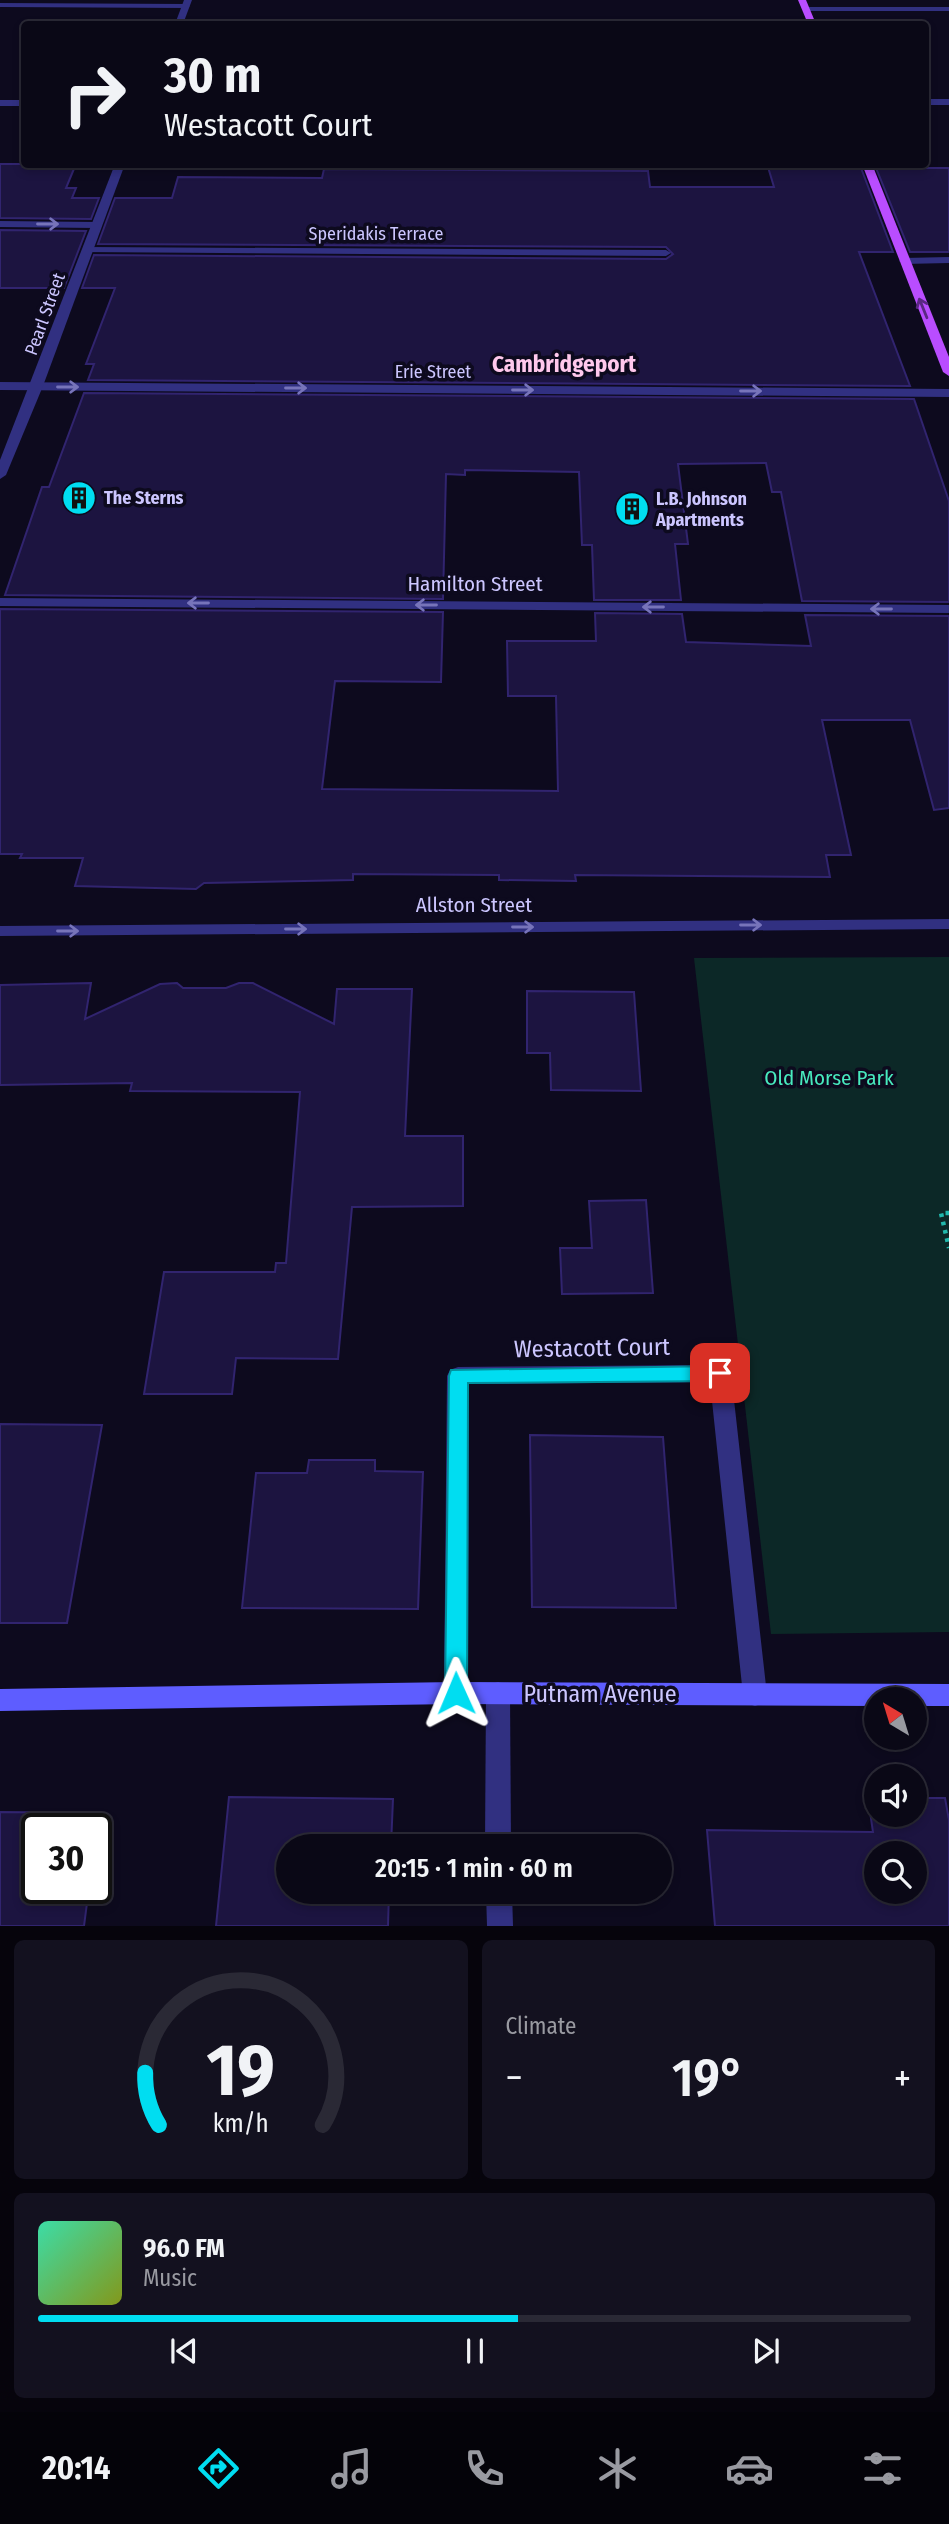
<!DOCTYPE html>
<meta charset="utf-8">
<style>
body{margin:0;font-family:"Fira Sans Condensed",sans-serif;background:#13111f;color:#f1f3f6;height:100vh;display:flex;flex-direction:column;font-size:26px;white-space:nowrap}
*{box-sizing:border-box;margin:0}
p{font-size:23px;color:#999aa1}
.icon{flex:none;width:38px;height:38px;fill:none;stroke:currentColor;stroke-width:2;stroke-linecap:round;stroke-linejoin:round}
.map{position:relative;height:1926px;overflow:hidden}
.details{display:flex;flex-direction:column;gap:14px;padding:14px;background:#06040c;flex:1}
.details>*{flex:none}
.top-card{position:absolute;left:21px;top:21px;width:908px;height:147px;border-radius:7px;box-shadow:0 4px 10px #0003,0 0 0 2px #2a2935;background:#0a0816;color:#f1f3f6;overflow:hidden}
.needle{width:46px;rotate:322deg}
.buttons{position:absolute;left:864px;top:1687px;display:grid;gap:14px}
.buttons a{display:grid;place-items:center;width:63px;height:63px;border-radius:50%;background:#0a0816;box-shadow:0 4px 10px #0003,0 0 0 2px #2a2935;font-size:35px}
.speed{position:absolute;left:21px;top:1813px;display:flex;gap:14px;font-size:35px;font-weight:700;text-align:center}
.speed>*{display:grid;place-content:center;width:91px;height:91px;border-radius:50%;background:#0a0816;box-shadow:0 4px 10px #0003,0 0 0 2px #2a2935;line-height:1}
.speed .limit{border:4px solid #111;border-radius:10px;background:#fff;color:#111}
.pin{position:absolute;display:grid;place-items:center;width:60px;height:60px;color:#fff;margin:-30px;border-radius:14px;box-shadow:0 4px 10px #0006}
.me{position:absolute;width:77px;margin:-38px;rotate:359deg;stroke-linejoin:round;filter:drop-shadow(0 0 5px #0008)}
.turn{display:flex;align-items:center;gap:24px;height:147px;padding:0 28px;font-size:32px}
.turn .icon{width:91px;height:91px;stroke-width:2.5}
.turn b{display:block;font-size:49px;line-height:60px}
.big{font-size:52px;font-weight:600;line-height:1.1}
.details .card{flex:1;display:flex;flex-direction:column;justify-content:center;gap:10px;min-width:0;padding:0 24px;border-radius:10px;background:#13111f}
.details .dial{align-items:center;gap:0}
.dial svg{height:182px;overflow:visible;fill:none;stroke:#2a2935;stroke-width:7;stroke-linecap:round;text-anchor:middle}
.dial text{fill:#f1f3f6;stroke:none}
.song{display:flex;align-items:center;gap:21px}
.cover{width:84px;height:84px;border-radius:10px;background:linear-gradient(135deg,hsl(160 70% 55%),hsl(70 70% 35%))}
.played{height:7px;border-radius:4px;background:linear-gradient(90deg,#00ddf1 55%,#2a2935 55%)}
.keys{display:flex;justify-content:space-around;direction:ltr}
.heat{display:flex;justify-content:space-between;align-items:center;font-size:38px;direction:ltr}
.details .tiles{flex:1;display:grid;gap:14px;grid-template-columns:1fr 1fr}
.card:last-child{grid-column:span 2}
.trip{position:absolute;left:276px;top:1834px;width:396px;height:70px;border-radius:35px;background:#0a0816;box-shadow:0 4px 10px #0003,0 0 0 2px #2a2935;font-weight:600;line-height:70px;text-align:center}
.dock{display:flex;height:112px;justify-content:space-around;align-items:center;background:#040309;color:#999aa1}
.dock .icon{width:49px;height:49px}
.dock .active{color:#00ddf1}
.dock b{font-size:32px;color:#f1f3f6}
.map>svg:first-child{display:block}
.green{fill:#0c2827}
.building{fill:#1c1440;stroke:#31246f;stroke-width:2;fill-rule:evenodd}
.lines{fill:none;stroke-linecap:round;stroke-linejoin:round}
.path{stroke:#21b8ac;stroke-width:4.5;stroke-dasharray:3.5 5;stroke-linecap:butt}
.pedestrian{fill:#313081;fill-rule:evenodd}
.minor{fill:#313081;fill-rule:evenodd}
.tertiary{fill:#313081;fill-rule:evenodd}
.secondary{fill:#5e5dff;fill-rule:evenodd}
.primary{fill:#b94dff;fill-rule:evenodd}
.oneway{stroke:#7774ba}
.oneway2{stroke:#5a2883}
.route{fill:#00ddf1;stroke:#00909d;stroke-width:2}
.labels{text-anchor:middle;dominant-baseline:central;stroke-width:7;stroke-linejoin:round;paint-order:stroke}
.far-street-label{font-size:18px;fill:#ccc6ff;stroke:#0d0a1e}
.far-poi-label{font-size:18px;font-weight:bold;fill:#ccc6ff;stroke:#0d0a1e;text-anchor:start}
.street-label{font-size:21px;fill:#ccc6ff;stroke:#0d0a1e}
.park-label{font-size:21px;fill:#48eabe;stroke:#0d0a1e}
.far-district-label{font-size:23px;font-weight:bold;fill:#ffc8ec;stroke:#0d0a1e}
.near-street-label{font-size:24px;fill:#ccc6ff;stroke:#0d0a1e}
</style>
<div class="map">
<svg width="949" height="1926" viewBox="0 0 949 1926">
<rect width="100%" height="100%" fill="#0d0a1e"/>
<!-- green -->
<path class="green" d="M 949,957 L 949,1632 L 771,1634 L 694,958 Z"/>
<!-- building -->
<g class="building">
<path d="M 0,164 L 76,164 L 66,188 L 76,188 L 72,198 L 99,198 L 91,219 L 0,218 Z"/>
<path d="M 768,167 L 861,168 L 893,252 L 859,252 L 910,386 L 88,380 L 94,364 L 86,364 L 115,288 L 82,288 L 94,255 L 666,259 L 673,254 L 666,247 L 98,244 L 115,198 L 172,198 L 178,177 L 322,178 L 324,169 L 648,171 L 650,187 L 774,187 Z"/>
<path d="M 876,168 L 949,168 L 949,252 L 910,252 Z"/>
<path d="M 0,230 L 86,231 L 64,288 L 0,288 Z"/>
<path d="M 84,393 L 914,399 L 949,501 L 949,602 L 802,601 L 781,492 L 772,492 L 766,463 L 678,464 L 688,544 L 675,544 L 681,600 L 594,600 L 592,545 L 582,545 L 579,472 L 465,470 L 465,475 L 446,474 L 443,599 L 5,595 L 42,487 L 49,487 Z"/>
<path d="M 0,609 L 443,612 L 441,682 L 335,681 L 322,789 L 558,791 L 556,696 L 508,696 L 507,641 L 596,641 L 595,613 L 682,614 L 686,642 L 811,646 L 805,615 L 949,616 L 949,808 L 934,810 L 910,720 L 822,720 L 851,855 L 826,855 L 830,877 L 575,875 L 576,881 L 499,880 L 499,875 L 353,874 L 353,880 L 204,883 L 196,889 L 75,886 L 83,858 L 20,858 L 22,854 L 0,854 Z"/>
<path d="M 91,983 L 85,1019 L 160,984 L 177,983 L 183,988 L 226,988 L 239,983 L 253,983 L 334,1024 L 337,989 L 412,989 L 405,1136 L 463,1136 L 463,1206 L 352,1207 L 338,1359 L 236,1358 L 232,1394 L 144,1394 L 164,1272 L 275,1272 L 276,1263 L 286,1263 L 300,1092 L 130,1091 L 132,1083 L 0,1085 L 0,985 Z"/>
<path d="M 527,991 L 634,992 L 641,1091 L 551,1090 L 550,1053 L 527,1053 Z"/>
<path d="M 646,1200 L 653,1293 L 562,1294 L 560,1248 L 592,1248 L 589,1201 Z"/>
<path d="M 0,1424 L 102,1425 L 67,1623 L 0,1623 Z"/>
<path d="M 530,1435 L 663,1437 L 676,1608 L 532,1607 Z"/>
<path d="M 309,1460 L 375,1460 L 375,1471 L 423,1472 L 418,1609 L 242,1608 L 256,1473 L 307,1473 Z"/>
<path d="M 229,1797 L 393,1799 L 391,1846 L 289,1846 L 289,1892 L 389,1892 L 388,1926 L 216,1926 Z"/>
<path d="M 868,1798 L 877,1798 L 877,1815 L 915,1815 L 915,1798 L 945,1798 L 949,1820 L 949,1926 L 715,1926 L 707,1830 L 873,1832 ZM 877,1853 L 915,1853 L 915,1892 L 877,1892 Z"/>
<path d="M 0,1812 L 101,1813 L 96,1842 L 96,1829 L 37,1829 L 37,1888 L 89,1888 L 84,1926 L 0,1926 Z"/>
</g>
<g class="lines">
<!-- path -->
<path class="path" d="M 949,1213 L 941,1213 L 949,1248"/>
<!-- pedestrian -->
<path class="pedestrian" d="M 949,257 L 949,263 L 904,264 L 899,261 L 904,258 Z"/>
<!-- minor -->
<g class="minor">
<path d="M 0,3 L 186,4 L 190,6 L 186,8 L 0,7 Z"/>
<path d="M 806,7 L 949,7 L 949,11 L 803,11 Z"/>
<rect x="926" y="99" width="23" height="6"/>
<rect x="0" y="100" width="24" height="6"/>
<path d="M 0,221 L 96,222 L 101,225 L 96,228 L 0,227 Z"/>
<path d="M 87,247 L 666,250 L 671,253 L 666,256 L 83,252 L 82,250 Z"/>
<path d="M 0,382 L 949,389 L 949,397 L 0,390 Z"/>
<path d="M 0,598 L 949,605 L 949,613 L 0,606 Z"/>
<path d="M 720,1365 L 728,1367 L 731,1373 L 767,1695 L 764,1703 L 755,1706 L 746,1703 L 743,1695 L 710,1382 L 469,1384 L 468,1693 L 465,1701 L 456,1704 L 447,1701 L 444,1693 L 447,1376 L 450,1370 L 458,1367 Z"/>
<path d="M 498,1682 L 507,1685 L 510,1693 L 511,1846 L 485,1846 L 486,1693 L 489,1685 Z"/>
<path d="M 486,1892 L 512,1892 L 513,1926 L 487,1926 Z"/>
</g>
<!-- tertiary -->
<g class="tertiary">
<path d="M 184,0 L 192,0 L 183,24 L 175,24 Z"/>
<path d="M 115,164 L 125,164 L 43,386 L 6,475 L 0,479 L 0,460 Z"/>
<path d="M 949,919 L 949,929 L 0,936 L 0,926 Z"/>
</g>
<!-- secondary -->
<path class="secondary" d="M 456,1682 L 949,1684 L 949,1706 L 915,1706 L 915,1699 L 877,1699 L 877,1706 L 456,1704 L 0,1711 L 0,1689 Z"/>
<!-- primary -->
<g class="primary">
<path d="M 798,0 L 806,0 L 816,24 L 808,24 Z"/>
<path d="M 862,164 L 872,164 L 949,357 L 949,376 L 943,372 Z"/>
</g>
</g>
<!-- one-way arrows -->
<defs><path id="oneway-shaft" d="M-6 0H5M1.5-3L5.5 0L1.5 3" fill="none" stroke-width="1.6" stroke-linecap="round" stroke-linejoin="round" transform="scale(1.75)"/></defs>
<g class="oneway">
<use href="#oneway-shaft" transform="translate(48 224)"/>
<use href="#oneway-shaft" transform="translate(68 387)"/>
<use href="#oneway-shaft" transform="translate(296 388)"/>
<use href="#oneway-shaft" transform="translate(523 390)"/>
<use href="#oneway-shaft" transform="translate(751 391)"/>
<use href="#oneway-shaft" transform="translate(198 603) rotate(-180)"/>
<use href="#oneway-shaft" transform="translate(426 605) rotate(-180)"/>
<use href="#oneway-shaft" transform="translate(653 607) rotate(-180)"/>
<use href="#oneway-shaft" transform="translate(881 609) rotate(-180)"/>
<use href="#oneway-shaft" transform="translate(751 925)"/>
<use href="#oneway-shaft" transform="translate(523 927)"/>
<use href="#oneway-shaft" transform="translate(296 929)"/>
<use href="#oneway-shaft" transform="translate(68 931)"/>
</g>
<use class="oneway2" href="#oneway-shaft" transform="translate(923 308) rotate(-112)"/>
<!-- route -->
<path class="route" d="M 720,1366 L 727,1368 L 730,1373 L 727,1379 L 720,1381 L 468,1383 L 467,1693 L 464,1700 L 456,1703 L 448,1700 L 445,1693 L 449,1376 L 451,1370 Z"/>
<!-- icons -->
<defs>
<g id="building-disc" transform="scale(1.75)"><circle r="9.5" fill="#00ddf1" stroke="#0d0a1e"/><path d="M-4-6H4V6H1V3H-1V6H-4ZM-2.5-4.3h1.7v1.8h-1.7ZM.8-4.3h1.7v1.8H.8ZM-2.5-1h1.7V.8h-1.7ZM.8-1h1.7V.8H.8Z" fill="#111"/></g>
</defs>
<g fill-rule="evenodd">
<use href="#building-disc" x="79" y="498"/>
<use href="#building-disc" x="632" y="509"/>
</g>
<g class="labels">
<!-- far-street labels -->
<g class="far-street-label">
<text x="376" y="234">Speridakis Terrace</text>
<text transform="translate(45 314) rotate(-70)">Pearl Street</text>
<text x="433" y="372">Erie Street</text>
</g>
<!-- far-poi labels -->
<g class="far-poi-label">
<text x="104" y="498">The Sterns</text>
<text x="656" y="499">L.B. Johnson<tspan x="656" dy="21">Apartments</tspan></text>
</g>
<!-- street labels -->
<g class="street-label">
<text x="475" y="584">Hamilton Street</text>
<text x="474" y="905">Allston Street</text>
</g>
<!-- park labels -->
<g class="park-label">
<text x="829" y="1078">Old Morse Park</text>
</g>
<!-- far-district labels -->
<g class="far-district-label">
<text x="564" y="364">Cambridgeport</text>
</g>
<!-- near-street labels -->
<g class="near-street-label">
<text transform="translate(592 1348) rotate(-1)">Westacott Court</text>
<text x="600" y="1694">Putnam Avenue</text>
</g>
</g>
</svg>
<div class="buttons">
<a><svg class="needle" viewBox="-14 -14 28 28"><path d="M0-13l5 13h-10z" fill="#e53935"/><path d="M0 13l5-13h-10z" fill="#999aa1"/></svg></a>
<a><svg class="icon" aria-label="sound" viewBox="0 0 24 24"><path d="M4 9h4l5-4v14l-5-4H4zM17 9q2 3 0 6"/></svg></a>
<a><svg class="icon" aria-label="search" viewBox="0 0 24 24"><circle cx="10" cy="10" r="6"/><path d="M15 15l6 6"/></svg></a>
</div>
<div class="speed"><div class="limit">30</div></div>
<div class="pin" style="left:720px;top:1373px;background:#d93025"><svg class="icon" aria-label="arrive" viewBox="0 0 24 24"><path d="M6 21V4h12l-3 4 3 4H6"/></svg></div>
<svg class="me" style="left:456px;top:1693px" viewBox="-20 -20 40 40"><path d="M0-17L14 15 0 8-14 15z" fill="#00ddf1" stroke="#fff" stroke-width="4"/></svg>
<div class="trip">20:15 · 1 min · 60 m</div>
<div class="top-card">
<div class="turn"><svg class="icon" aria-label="right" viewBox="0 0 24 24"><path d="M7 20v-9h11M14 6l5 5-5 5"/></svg><div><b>30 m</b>Westacott Court</div></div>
</div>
</div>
<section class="details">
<div class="tiles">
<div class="card dial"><svg viewBox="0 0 100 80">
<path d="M14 69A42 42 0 1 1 86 69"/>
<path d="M14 69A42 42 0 0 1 8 46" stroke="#00ddf1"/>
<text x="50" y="56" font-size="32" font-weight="700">19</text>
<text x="50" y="72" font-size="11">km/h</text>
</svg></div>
<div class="card"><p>Climate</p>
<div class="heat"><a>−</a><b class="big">19°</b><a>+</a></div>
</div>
<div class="card">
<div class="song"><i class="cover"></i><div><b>96.0 FM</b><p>Music</p></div></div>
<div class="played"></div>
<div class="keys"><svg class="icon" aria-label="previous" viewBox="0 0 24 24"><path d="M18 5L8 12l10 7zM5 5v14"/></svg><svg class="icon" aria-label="pause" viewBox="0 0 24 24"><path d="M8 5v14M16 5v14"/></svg><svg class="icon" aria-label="next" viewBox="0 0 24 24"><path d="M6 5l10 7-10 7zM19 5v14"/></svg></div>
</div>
</div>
</section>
<nav class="dock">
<b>20:14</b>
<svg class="icon active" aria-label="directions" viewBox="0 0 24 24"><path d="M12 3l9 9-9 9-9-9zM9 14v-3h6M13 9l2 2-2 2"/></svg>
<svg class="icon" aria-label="music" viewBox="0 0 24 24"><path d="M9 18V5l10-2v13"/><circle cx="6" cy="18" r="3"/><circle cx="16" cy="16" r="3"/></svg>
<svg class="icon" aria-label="phone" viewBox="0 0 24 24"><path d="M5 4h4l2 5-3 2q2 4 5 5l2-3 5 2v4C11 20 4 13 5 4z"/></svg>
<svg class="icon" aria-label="climate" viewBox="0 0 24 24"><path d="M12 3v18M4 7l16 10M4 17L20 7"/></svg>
<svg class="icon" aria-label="car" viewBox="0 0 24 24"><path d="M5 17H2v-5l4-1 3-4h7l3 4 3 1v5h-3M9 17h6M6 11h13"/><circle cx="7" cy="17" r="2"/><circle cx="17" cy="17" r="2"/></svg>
<svg class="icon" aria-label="filters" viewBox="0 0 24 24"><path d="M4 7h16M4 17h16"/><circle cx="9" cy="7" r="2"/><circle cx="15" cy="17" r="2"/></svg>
</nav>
